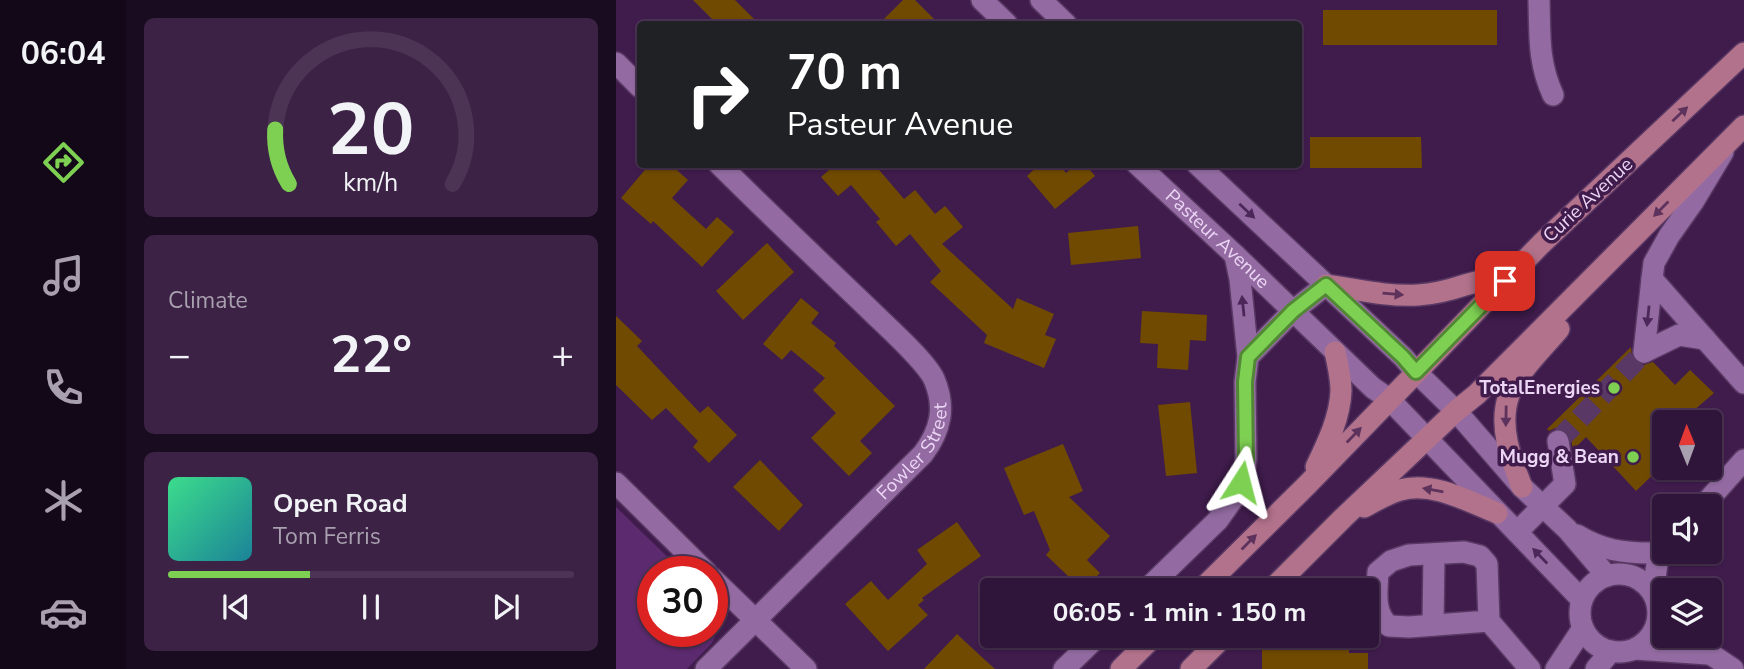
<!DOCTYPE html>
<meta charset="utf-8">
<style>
body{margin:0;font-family:"Nunito Sans",sans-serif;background:#3c2245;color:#f1f3f6;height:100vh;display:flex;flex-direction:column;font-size:26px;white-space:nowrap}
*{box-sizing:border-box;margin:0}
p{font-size:23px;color:#a89faf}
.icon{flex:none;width:38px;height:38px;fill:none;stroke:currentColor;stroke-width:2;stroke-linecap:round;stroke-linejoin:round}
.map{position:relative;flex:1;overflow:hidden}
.drawer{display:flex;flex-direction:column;gap:18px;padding:18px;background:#1a0c20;width:490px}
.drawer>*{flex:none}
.banner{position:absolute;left:21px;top:21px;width:665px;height:147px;border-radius:7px;box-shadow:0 2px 5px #0004,0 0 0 2px #4b3454;background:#202124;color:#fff;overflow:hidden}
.needle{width:46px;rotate:359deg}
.buttons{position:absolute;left:1036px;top:410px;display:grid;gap:14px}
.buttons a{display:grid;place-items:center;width:70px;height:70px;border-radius:7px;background:#30153a;box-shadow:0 2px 5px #0004,0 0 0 2px #4b3454;font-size:35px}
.speed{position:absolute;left:21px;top:556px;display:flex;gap:14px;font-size:35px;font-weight:700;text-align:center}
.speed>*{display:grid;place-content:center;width:91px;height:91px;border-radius:50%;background:#30153a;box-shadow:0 2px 5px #0004,0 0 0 2px #4b3454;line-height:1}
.speed .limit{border:10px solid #d22;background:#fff;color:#111}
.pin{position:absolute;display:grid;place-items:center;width:60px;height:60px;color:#fff;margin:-30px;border-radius:14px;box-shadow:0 4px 10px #0006}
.me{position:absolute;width:77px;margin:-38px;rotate:9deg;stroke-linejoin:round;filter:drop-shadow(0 0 5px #0008)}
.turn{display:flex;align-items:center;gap:24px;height:147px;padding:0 35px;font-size:32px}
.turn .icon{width:91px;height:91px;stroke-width:2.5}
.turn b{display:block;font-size:49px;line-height:60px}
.big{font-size:52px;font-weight:700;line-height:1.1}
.drawer .tile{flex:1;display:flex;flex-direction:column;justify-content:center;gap:10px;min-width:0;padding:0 24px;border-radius:10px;background:#3c2245}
.drawer .dial{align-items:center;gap:0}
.dial svg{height:182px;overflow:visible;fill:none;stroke:#4b3454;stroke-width:7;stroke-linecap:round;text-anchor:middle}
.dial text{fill:#f1f3f6;stroke:none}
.song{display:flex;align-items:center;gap:21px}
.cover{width:84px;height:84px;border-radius:10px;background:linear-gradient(135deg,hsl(150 70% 55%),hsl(190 70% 35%))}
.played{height:7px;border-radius:4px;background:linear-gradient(90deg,#7ed053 35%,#4b3454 35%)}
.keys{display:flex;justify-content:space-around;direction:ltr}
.heat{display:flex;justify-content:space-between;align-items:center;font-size:38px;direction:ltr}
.trip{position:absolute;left:364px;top:578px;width:399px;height:70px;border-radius:7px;background:#30153a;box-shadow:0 2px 5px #0004,0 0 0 2px #4b3454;font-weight:700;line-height:70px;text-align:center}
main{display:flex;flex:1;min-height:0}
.tabs{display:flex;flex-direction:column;width:126px;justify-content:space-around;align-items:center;background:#130817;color:#a89faf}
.tabs .icon{width:49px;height:49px}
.tabs .on{color:#7ed053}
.tabs b{font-size:32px;color:#f1f3f6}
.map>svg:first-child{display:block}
.green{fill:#5c2a6e}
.building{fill:#6f4a00}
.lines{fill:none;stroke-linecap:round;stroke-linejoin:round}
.minor-tunnel{stroke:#5a3866;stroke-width:21;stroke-dasharray:21 10;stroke-linecap:butt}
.minor-casing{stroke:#593964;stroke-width:24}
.major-casing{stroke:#593964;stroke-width:24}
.minor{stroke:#936ba2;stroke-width:21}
.major{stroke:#b3728b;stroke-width:21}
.oneway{fill:#5d325c}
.oneway2{fill:#4c285a}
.route-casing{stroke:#528736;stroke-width:18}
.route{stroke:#7ed053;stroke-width:12}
.poi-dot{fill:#7ed053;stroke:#401c4d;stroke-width:2.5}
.labels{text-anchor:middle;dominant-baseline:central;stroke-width:7;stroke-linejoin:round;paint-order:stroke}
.street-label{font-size:19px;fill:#ecd6f5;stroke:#401c4d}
.poi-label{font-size:19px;font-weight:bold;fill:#ecd6f5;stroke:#401c4d;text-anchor:end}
</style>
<main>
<nav class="tabs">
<b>06:04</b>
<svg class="icon on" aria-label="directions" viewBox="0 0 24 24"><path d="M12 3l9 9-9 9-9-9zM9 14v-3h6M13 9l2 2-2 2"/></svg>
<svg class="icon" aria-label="music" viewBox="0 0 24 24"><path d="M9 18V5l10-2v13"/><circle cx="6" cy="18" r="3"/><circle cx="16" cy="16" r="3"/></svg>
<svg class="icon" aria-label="phone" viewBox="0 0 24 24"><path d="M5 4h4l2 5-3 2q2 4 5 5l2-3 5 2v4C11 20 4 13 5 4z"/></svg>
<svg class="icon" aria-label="climate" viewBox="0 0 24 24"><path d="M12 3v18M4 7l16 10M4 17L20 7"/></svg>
<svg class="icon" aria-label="car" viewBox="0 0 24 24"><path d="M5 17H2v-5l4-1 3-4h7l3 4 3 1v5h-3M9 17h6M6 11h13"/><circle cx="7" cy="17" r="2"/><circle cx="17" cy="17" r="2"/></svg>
</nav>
<section class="drawer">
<div class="tile dial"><svg viewBox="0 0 100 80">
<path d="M14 69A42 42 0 1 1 86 69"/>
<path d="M14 69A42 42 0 0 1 8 45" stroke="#7ed053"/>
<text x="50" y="56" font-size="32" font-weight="700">20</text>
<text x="50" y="72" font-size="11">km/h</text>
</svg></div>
<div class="tile"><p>Climate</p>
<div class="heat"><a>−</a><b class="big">22°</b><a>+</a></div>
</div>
<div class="tile">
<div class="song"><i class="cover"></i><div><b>Open Road</b><p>Tom Ferris</p></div></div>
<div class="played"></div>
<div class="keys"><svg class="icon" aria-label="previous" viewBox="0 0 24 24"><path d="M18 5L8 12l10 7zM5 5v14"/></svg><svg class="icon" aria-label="pause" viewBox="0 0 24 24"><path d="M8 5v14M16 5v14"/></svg><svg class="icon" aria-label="next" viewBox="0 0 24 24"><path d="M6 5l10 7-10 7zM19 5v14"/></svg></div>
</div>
</section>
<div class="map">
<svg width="1128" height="669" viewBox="0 0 1128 669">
<rect width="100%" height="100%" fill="#401c4d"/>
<!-- green -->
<path class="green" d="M 0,507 L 67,572 L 37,572 L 37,632 L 96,632 L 96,602 L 105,623 L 96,643 L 71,669 L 0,669 Z"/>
<!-- building -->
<g class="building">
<path d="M 77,0 L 119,0 L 143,24 L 101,24 Z"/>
<path d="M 287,0 L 299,0 L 323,24 L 263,24 Z"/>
<rect x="707" y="10" width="174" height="35"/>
<path d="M 694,137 L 805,137 L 806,168 L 694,168 Z"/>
<path d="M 34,164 L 54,164 L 72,180 L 56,198 L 90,229 L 101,217 L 118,232 L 86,267 L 37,221 L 35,224 L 5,198 Z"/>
<path d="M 220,164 L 258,164 L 288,199 L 299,190 L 319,214 L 329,206 L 347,227 L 326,244 L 397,309 L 401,298 L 438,314 L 429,335 L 440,339 L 428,368 L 368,343 L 371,335 L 314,282 L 325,271 L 294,234 L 280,246 L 260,222 L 264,219 L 235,185 L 222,196 L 205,177 Z"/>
<path d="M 424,164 L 443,164 L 450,173 L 460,164 L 469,164 L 479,176 L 439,209 L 411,176 Z"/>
<path d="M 522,226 L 525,258 L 455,265 L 452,233 Z"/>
<path d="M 151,243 L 178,272 L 127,320 L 100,291 Z"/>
<path d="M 185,298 L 203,313 L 195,323 L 220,343 L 218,346 L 279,406 L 244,441 L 256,453 L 233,476 L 195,438 L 220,413 L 197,390 L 209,378 L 175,350 L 166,360 L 147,344 Z"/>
<path d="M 526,311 L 591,315 L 590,341 L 574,340 L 572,370 L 541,368 L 542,344 L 524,343 Z"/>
<path d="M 0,316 L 26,341 L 21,346 L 84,413 L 92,406 L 121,435 L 93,463 L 77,447 L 82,441 L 50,408 L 36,420 L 0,385 Z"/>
<path d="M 1015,347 L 1016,357 L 1020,362 L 1028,365 L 1037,362 L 1059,385 L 1074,370 L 1098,393 L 1077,411 L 1087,422 L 1048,422 L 1048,464 L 1020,491 L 970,437 L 957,450 L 955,439 L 952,432 L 946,429 L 939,428 L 933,431 L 931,429 Z"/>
<path d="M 574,402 L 581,473 L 550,476 L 542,405 Z"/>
<path d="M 447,444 L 467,491 L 453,497 L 494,536 L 471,560 L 484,573 L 467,590 L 431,590 L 452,576 L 430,555 L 434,550 L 418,511 L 408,515 L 388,468 Z"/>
<path d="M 144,460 L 187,505 L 163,531 L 117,487 Z"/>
<path d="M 341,522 L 365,556 L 306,598 L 308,600 L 302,605 L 312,615 L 272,651 L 229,604 L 255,581 L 272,600 L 311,564 L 301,550 Z"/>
<path d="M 341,634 L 369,660 L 379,669 L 308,669 Z"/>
<path d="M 733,648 L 733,653 L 752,653 L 752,669 L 646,669 L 646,649 Z"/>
</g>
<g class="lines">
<!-- minor-tunnel -->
<path class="minor-tunnel" d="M 942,441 L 1028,352"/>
<!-- minor casing -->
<g class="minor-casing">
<g id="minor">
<path d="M 366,0 L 391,24"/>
<path d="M 425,0 L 450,24"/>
<path d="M 923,0 C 924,36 922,62 937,95"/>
<path d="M 0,63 L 24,87"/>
<path d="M 1107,152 L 1077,202 L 1053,236 L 1038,263 L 1036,279 L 1128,383"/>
<path id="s1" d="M 521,164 L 619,255 L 757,388 L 773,399 L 966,600"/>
<path d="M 581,164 L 787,357 L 800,372 L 840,411 L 906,487 L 951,529 L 991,576"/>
<path d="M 1028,352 L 1036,279"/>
<path d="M 1028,352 L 1063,335 L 1089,339"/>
<path d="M 632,357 L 677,311 L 710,285"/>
<path d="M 0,483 L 90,572"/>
<path d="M 1087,506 L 1128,460"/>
<path d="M 901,532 L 949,484 L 942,441"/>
<path d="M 961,535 C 986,550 1006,553 1035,553"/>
<circle cx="1003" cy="613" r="39"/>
<path d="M 96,578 L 190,669"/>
<path d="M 530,590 L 602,520 L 619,496 L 628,474 L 630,460 L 629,382 L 632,357 L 624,279 L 619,255"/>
<path d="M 1039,597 C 1038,577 1040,562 1046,544"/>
<path d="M 873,621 L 793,627 L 773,626 C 757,612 761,592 762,572 L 775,561 L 793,555 L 848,552 L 864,556 L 871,564 L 873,621 L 914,669"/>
<path d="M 817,625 L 818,554"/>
<path d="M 1066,635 L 1117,669"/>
<path d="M 1019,649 L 1092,654"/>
<path id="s2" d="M 90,669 L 307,454 C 325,430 330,407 318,379 C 309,360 269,325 253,309 C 203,261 152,213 103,164"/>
<path d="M 448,669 L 483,635"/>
<path d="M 940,669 L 967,628"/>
<path d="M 980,669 L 995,651"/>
</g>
</g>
<!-- major casing -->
<g class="major-casing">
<g id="major">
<path d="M 710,285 C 739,289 772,297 802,295 C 818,294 834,290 849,285 C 865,281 881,277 894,267"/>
<path d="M 700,467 C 711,444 724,418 725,391 C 725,378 722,365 719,352"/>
<path d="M 906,487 C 895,459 882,426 893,395 C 900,374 928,347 943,329"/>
<path d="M 748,507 C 759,501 771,494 784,490 C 817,481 851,501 881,513"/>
<path d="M 585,590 L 691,485 L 925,244 L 1128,53"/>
<path d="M 655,590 L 727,518 L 840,411 L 861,394 L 1128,126"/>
<path d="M 505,669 L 539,635"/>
<path d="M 575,669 L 609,635"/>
</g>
</g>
<!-- minor -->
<use href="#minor" class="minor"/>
<!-- major -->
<use href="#major" class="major"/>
</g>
<!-- one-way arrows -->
<defs><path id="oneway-solid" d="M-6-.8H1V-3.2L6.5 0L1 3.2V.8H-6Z" transform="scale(1.75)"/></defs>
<g class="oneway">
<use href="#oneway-solid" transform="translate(1064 114) rotate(-43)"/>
<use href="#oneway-solid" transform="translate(1045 209) rotate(135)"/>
<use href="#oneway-solid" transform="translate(777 294) rotate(5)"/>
<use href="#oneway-solid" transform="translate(890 416) rotate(91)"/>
<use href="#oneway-solid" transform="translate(738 435) rotate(-46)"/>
<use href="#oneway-solid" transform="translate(817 490) rotate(-170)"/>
<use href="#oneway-solid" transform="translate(633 542) rotate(-45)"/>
</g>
<g class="oneway2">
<use href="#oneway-solid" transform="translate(631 211) rotate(43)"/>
<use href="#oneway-solid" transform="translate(627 306) rotate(-96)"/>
<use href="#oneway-solid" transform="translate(1032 316) rotate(96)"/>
<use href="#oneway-solid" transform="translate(924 556) rotate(-134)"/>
</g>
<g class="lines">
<!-- route casing -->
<g class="route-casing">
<path id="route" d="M 625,482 L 630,460 L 629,382 L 632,357 L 677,311 L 710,285 L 787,357 L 800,372 L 889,281"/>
</g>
<!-- route -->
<use href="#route" class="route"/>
</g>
<!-- markers -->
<g class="poi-dot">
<circle cx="998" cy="388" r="7"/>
<circle cx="1017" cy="457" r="7"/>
</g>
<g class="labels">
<!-- street labels -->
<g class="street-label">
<text transform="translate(972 200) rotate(-43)">Curie Avenue</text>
<text stroke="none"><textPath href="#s1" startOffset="110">Pasteur Avenue</textPath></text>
<text stroke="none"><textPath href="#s2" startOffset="303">Fowler Street</textPath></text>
</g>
<!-- poi labels -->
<g class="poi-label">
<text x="984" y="388">TotalEnergies</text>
<text x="1003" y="457">Mugg &amp; Bean</text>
</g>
</g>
</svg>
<div class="buttons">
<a><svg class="needle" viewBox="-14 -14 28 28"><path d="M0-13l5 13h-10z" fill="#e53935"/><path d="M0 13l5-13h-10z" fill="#a89faf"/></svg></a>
<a><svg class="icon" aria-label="sound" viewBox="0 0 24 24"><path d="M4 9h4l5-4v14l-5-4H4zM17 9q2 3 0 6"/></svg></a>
<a><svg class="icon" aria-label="layers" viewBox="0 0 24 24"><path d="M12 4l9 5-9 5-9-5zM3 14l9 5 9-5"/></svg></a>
</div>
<div class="speed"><div class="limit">30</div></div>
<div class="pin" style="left:889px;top:281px;background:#d93025"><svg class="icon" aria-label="arrive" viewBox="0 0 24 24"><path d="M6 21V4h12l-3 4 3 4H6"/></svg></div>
<svg class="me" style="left:625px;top:482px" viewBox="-20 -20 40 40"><path d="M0-17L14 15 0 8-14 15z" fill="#7ed053" stroke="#fff" stroke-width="4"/></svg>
<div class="trip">06:05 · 1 min · 150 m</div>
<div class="banner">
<div class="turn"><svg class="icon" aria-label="right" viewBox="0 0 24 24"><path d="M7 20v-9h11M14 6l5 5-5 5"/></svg><div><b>70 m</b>Pasteur Avenue</div></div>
</div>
</div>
</main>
